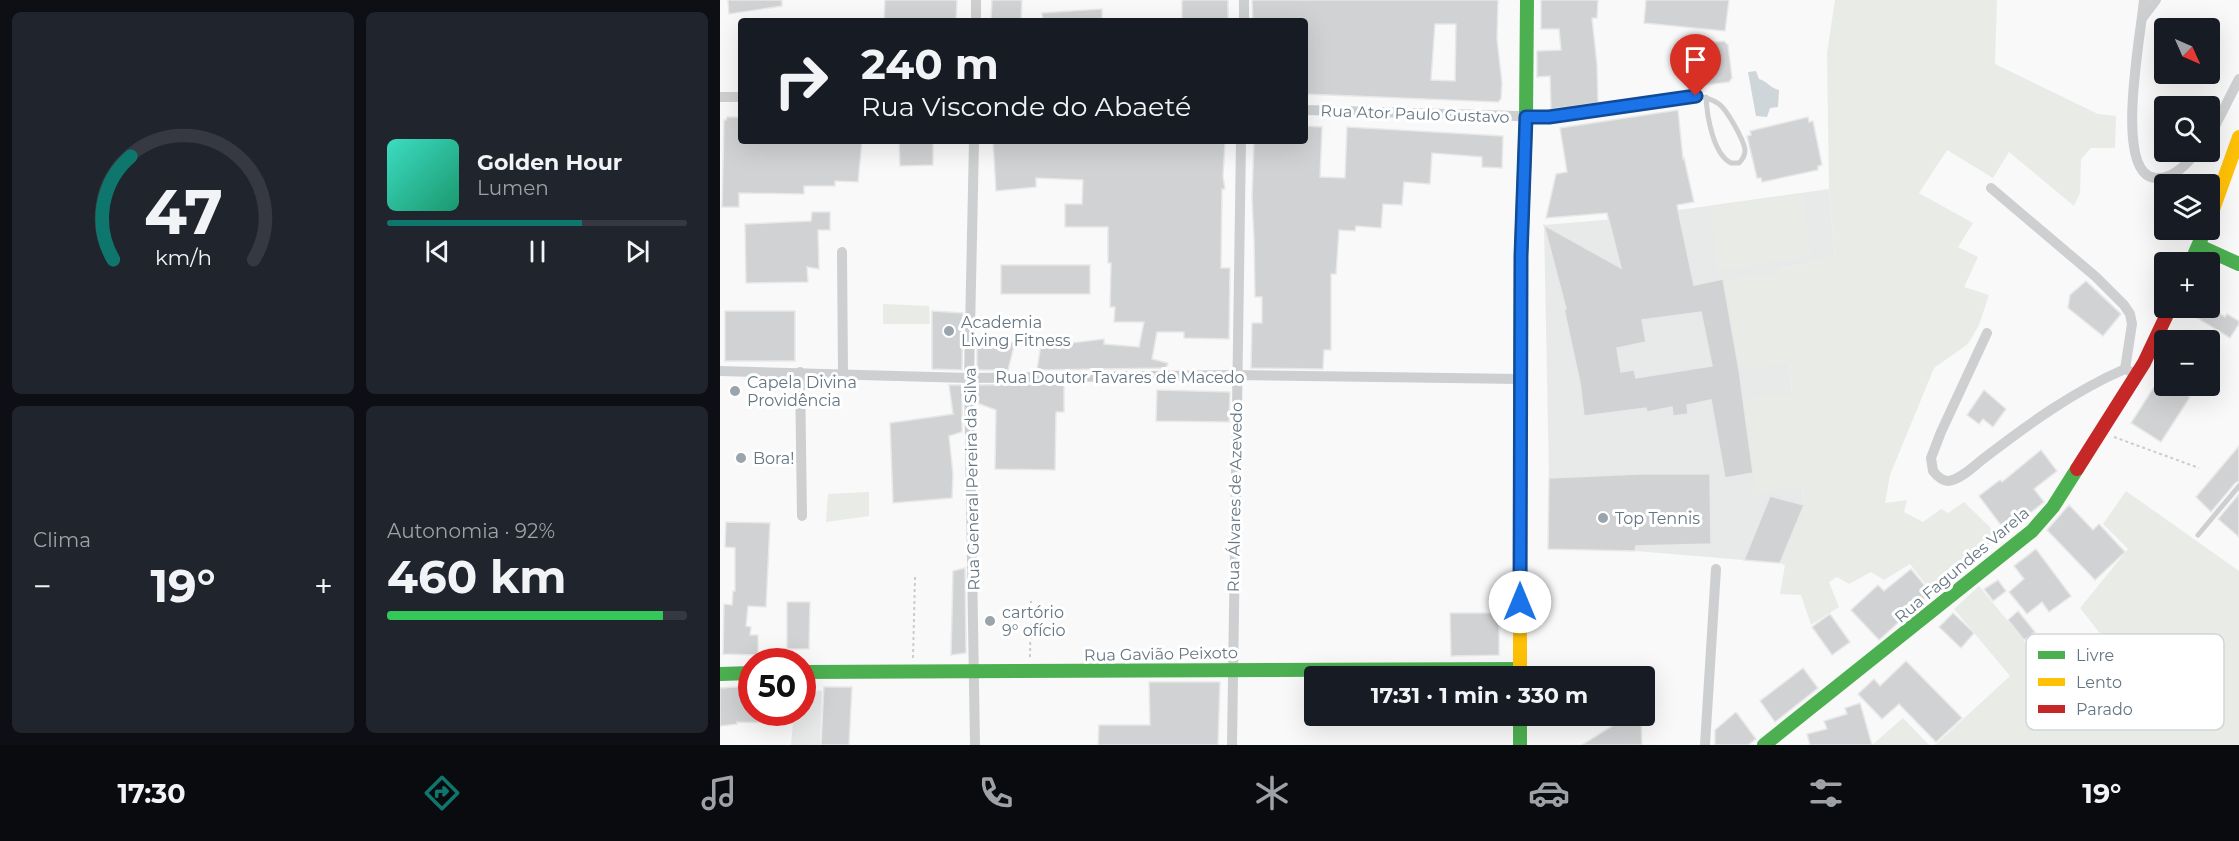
<!DOCTYPE html>
<html lang="pt">
<meta charset="utf-8">
<style>
body{margin:0;font-family:Montserrat,sans-serif;background:#20242c;color:#f1f3f6;height:100vh;display:flex;flex-direction:column;font-size:22px;white-space:nowrap}
*{box-sizing:border-box;margin:0}
p{font-size:20px;color:#9ea1a6}
.icon{flex:none;width:33px;height:33px;fill:none;stroke:currentColor;stroke-width:2;stroke-linecap:round;stroke-linejoin:round}
.map{position:relative;flex:1;overflow:hidden}
.side{display:flex;flex-direction:column;gap:12px;padding:12px;background:#0d0f14;width:720px}
.side>*{flex:none}
.hud{position:absolute;left:18px;top:18px;width:570px;height:126px;border-radius:6px;box-shadow:0 6px 24px #0002;background:#171b24;color:#f1f3f6;overflow:hidden}
.needle{width:39px;rotate:135deg}
.fabs{position:absolute;left:1434px;top:18px;display:grid;gap:12px}
.fabs a{display:grid;place-items:center;width:66px;height:66px;border-radius:6px;background:#171b24;box-shadow:0 6px 24px #0002;font-size:30px}
.speed{position:absolute;left:18px;top:648px;display:flex;gap:12px;font-size:30px;font-weight:700;text-align:center}
.speed>*{display:grid;place-content:center;width:78px;height:78px;border-radius:50%;background:#171b24;box-shadow:0 6px 24px #0002;line-height:1}
.speed .limit{border:9px solid #d22;background:#fff;color:#111}
.pin{position:absolute;display:grid;place-items:center;width:51px;height:51px;color:#fff;margin:-62px -26px;border-radius:50% 50% 50% 0;rotate:-45deg;box-shadow:0 0 6px #0007}
.pin .icon{rotate:45deg}
.me{position:absolute;width:66px;margin:-33px;rotate:0deg;stroke-linejoin:round;filter:drop-shadow(0 0 4px #0008)}
.turn{display:flex;align-items:center;gap:21px;height:126px;padding:0 24px;font-size:27px}
.turn .icon{width:78px;height:78px;stroke-width:2.5}
.turn b{display:block;font-size:42px;line-height:51px}
.big{font-size:45px;font-weight:700;line-height:1.1}
.side .tile{flex:1;display:flex;flex-direction:column;justify-content:center;gap:9px;min-width:0;padding:0 21px;border-radius:9px;background:#20242c}
.side .dial{align-items:center;gap:0}
.dial svg{height:156px;overflow:visible;fill:none;stroke:#363941;stroke-width:7;stroke-linecap:round;text-anchor:middle}
.dial text{fill:#f1f3f6;stroke:none}
.song{display:flex;align-items:center;gap:18px}
.cover{width:72px;height:72px;border-radius:9px;background:linear-gradient(135deg,hsl(170 70% 55%),hsl(160 70% 35%))}
.played{height:6px;border-radius:3px;background:linear-gradient(90deg,#0f766e 65%,#363941 65%)}
.keys{display:flex;justify-content:space-around;direction:ltr}
.heat{display:flex;justify-content:space-between;align-items:center;font-size:33px;direction:ltr}
.charge{height:9px;border-radius:4px;background:linear-gradient(90deg,#34c759 92%,#363941 0)}
.side .tiles{flex:1;display:grid;gap:12px;grid-template-columns:repeat(2,1fr)}
.trip{position:absolute;left:584px;top:666px;width:351px;height:60px;border-radius:6px;background:#171b24;box-shadow:0 6px 24px #0002;font-weight:700;line-height:60px;text-align:center}
.tabs{display:flex;height:96px;justify-content:space-around;align-items:center;background:#090b0e;color:#9ea1a6}
.tabs .icon{width:42px;height:42px}
.tabs .selected{color:#0f766e}
.tabs b{font-size:27px;color:#f1f3f6}
main{display:flex;flex:1;min-height:0}
.map>svg:first-child{display:block}
.built{fill:#e8e9e9}
.green{fill:#e8ebe6}
.water{fill:#ced6d9}
.building{fill:#d0d2d3;stroke:#e8e8e8;stroke-width:1.5;fill-rule:evenodd}
.lines{fill:none;stroke-linecap:round;stroke-linejoin:round}
.path{stroke:#cbcccd;stroke-width:2;stroke-dasharray:3 3;stroke-linecap:butt}
.lane{stroke:#cecfd0;stroke-width:5}
.street{stroke:#cecfd0;stroke-width:10}
.fast{stroke:#4caf50;stroke-width:14}
.slow{stroke:#ffc107;stroke-width:14}
.jam{stroke:#c62828;stroke-width:14}
.route-casing{stroke:#114b97;stroke-width:15}
.route{stroke:#1a73e8;stroke-width:10}
.poi-dot{fill:#99a4ac;stroke:#fff;stroke-width:2}
.labels{text-anchor:middle;dominant-baseline:central;stroke-width:6;stroke-linejoin:round;paint-order:stroke}
.street-label{font-size:16px;fill:#657683;stroke:#fff}
.poi-label{font-size:16px;fill:#657683;stroke:#fff;text-anchor:start}
.key{fill:#fff;stroke:#d1d6da;stroke-width:1.5}
.key-label{font-size:16px;fill:#657683}
</style>
<main>
<section class="side">
<div class="tiles">
<div class="tile dial"><svg viewBox="0 0 100 80">
<path d="M14 69A42 42 0 1 1 86 69"/>
<path d="M14 69A42 42 0 0 1 23 16" stroke="#0f766e"/>
<text x="50" y="56" font-size="32" font-weight="700">47</text>
<text x="50" y="72" font-size="11">km/h</text>
</svg></div>
<div class="tile">
<div class="song"><i class="cover"></i><div><b>Golden Hour</b><p>Lumen</p></div></div>
<div class="played"></div>
<div class="keys"><svg class="icon" aria-label="previous" viewBox="0 0 24 24"><path d="M18 5L8 12l10 7zM5 5v14"/></svg><svg class="icon" aria-label="pause" viewBox="0 0 24 24"><path d="M8 5v14M16 5v14"/></svg><svg class="icon" aria-label="next" viewBox="0 0 24 24"><path d="M6 5l10 7-10 7zM19 5v14"/></svg></div>
</div>
<div class="tile"><p>Clima</p>
<div class="heat"><a>−</a><b class="big">19°</b><a>+</a></div>
</div>
<div class="tile"><p>Autonomia · 92%</p><b class="big">460 km</b><div class="charge"></div></div>
</div>
</section>
<div class="map">
<svg width="1519" height="745" viewBox="0 0 1519 745">
<rect width="100%" height="100%" fill="#f9f9f9"/>
<!-- built -->
<g class="built">
<path d="M 1109,189 L 1115,257 L 1059,270 L 1084,505 L 1060,563 L 915,551 L 918,474 L 829,478 L 824,225 L 895,219 Z"/>
<path d="M 83,690 L 102,691 L 100,745 L 71,745 L 74,713 L 82,712 Z"/>
</g>
<!-- green -->
<g class="green">
<path d="M 1115,0 L 1277,0 L 1275,64 L 1378,114 L 1396,116 L 1395,148 L 1371,148 L 1361,159 L 1360,193 L 1354,206 L 1289,152 L 1273,178 L 1227,150 L 1199,193 L 1253,223 L 1238,247 L 1258,257 L 1244,287 L 1269,295 L 1259,325 L 1248,344 L 1214,368 L 1170,475 L 1165,503 L 1187,500 L 1184,512 L 1203,522 L 1221,509 L 1228,513 L 1244,502 L 1279,536 L 1211,591 L 1190,564 L 1164,580 L 1151,572 L 1129,584 L 1117,577 L 1109,582 L 1119,607 L 1091,625 L 1081,595 L 1060,594 L 1065,565 L 1060,563 L 1084,505 L 1082,487 L 1035,493 L 1023,399 L 1072,393 L 1069,363 L 1019,370 L 1003,279 L 1059,274 L 1059,270 L 1115,257 L 1109,189 L 1107,53 Z"/>
<path d="M 1082,194 L 1091,256 L 998,271 L 990,206 Z"/>
<path d="M 163,304 L 209,306 L 210,324 L 163,324 Z"/>
<path d="M 1406,491 L 1519,571 L 1519,745 L 1215,745 L 1290,676 L 1234,609 L 1259,586 L 1319,659 L 1382,636 L 1360,608 L 1408,549 L 1383,524 Z"/>
<path d="M 149,492 L 149,516 L 106,522 L 108,494 Z"/>
<path d="M 1183,718 L 1209,745 L 1152,745 Z"/>
</g>
<!-- water -->
<path class="water" d="M 1036,71 L 1039,79 C 1047,81 1050,88 1059,90 L 1058,107 L 1050,108 L 1047,117 L 1036,116 L 1028,72 Z"/>
<!-- building -->
<g class="building">
<path d="M 8,0 L 62,0 L 62,6 L 9,14 Z"/>
<path d="M 165,0 L 237,0 L 236,21 L 164,21 Z"/>
<path d="M 272,0 L 302,0 L 301,21 L 271,21 Z"/>
<rect x="462" y="0" width="46" height="21"/>
<path d="M 532,0 L 778,0 L 777,39 L 782,83 L 781,99 L 778,102 L 585,94 L 585,21 L 533,21 ZM 715,24 L 736,24 L 735,81 L 711,80 Z"/>
<path d="M 821,0 L 878,0 L 877,18 L 872,18 L 877,65 L 878,103 L 831,109 L 830,76 L 817,77 L 817,51 L 841,50 L 839,29 L 821,29 Z"/>
<path d="M 926,0 L 1009,0 L 1005,31 L 924,23 Z"/>
<path d="M 382,9 L 382,21 L 323,21 L 322,13 Z"/>
<path d="M 1004,41 L 1008,45 L 1012,78 L 1009,82 L 970,87 L 965,84 L 962,50 L 964,46 Z"/>
<path d="M 958,110 L 963,159 L 964,158 L 974,202 L 957,205 L 974,285 L 1003,279 L 1019,370 L 1033,473 L 1005,478 L 991,400 L 967,405 L 968,414 L 953,416 L 952,407 L 927,412 L 926,408 L 864,416 L 860,383 L 844,309 L 846,309 L 824,225 L 901,268 L 887,213 L 826,218 L 836,174 L 847,172 L 840,128 ZM 981,312 L 992,366 L 916,378 L 914,370 L 901,372 L 897,348 L 926,342 L 922,320 Z"/>
<path d="M 7,117 L 21,117 L 21,141 L 142,141 L 138,182 L 115,181 L 115,186 L 84,186 L 84,194 L 19,193 L 19,207 L 2,207 L 4,120 L 6,120 Z"/>
<path d="M 1088,117 L 1089,122 L 1093,121 L 1102,165 L 1098,166 L 1098,170 L 1042,182 L 1041,178 L 1037,178 L 1027,136 L 1031,135 L 1030,131 Z"/>
<path d="M 585,126 L 602,127 L 600,177 L 625,178 L 627,127 L 783,136 L 782,168 L 762,167 L 762,157 L 712,153 L 710,184 L 684,182 L 682,205 L 663,204 L 661,228 L 636,226 L 635,231 L 619,230 L 616,274 L 611,274 L 611,350 L 604,350 L 603,369 L 531,368 L 532,323 L 542,323 L 542,297 L 535,297 L 534,239 L 532,198 L 534,141 L 585,141 Z"/>
<path d="M 179,141 L 213,141 L 213,165 L 180,166 Z"/>
<path d="M 273,141 L 505,142 L 503,176 L 505,189 L 502,189 L 501,268 L 510,268 L 509,339 L 464,338 L 464,332 L 437,332 L 432,359 L 448,363 L 446,368 L 317,370 L 321,344 L 343,344 L 384,339 L 384,344 L 419,347 L 424,322 L 394,322 L 395,307 L 390,307 L 391,263 L 388,263 L 388,227 L 345,227 L 345,204 L 362,204 L 363,180 L 316,178 L 316,187 L 276,191 Z"/>
<path d="M 92,212 L 110,212 L 110,230 L 98,230 L 99,269 L 87,267 L 88,282 L 26,283 L 25,224 L 91,221 Z"/>
<rect x="281" y="265" width="89" height="29"/>
<path d="M 1366,281 L 1401,314 L 1383,336 L 1348,308 L 1350,295 Z"/>
<path d="M 1461,308 L 1491,308 L 1505,317 L 1507,314 L 1519,321 L 1519,324 L 1510,338 Z"/>
<rect x="5" y="311" width="70" height="50"/>
<path d="M 212,311 L 243,313 L 242,370 L 212,369 Z"/>
<path d="M 295,342 L 288,370 L 257,370 L 257,348 L 271,345 L 271,343 Z"/>
<path d="M 1444,371 L 1444,386 L 1452,386 L 1470,397 L 1441,442 L 1411,423 Z"/>
<path d="M 344,384 L 344,412 L 336,412 L 335,470 L 275,469 L 276,410 L 257,403 L 257,385 Z"/>
<path d="M 229,385 L 242,385 L 242,432 L 229,436 L 233,474 L 232,498 L 173,503 L 170,423 L 233,414 Z"/>
<path d="M 437,390 L 510,392 L 509,422 L 436,421 Z"/>
<path d="M 1264,390 L 1286,409 L 1273,427 L 1263,419 L 1259,424 L 1247,415 Z"/>
<path d="M 1519,446 L 1519,481 L 1515,483 L 1491,512 L 1476,497 Z"/>
<path d="M 1321,450 L 1337,471 L 1314,489 L 1324,502 L 1286,532 L 1259,496 L 1280,480 L 1282,482 Z"/>
<path d="M 918,474 L 990,474 L 991,544 L 916,546 L 915,551 L 828,549 L 829,478 Z"/>
<path d="M 1519,494 L 1519,537 L 1498,519 Z"/>
<path d="M 1050,496 L 1084,505 L 1060,563 L 1024,560 Z"/>
<path d="M 1349,505 L 1373,530 L 1379,524 L 1405,552 L 1375,580 L 1327,530 Z"/>
<path d="M 6,522 L 50,523 L 46,607 L 28,606 L 26,626 L 31,627 L 30,635 L 38,635 L 38,655 L 3,654 L 4,604 L 12,605 L 13,591 L 15,591 L 15,548 L 5,547 Z"/>
<path d="M 1316,549 L 1351,596 L 1329,612 L 1322,602 L 1307,614 L 1289,592 L 1304,579 L 1294,566 Z"/>
<path d="M 245,568 L 246,653 L 231,655 L 233,571 Z"/>
<path d="M 1191,569 L 1211,593 L 1159,640 L 1131,610 L 1158,585 L 1164,591 Z"/>
<path d="M 1278,580 L 1286,591 L 1273,601 L 1264,589 Z"/>
<path d="M 67,602 L 90,602 L 89,649 L 67,649 Z"/>
<path d="M 1298,611 L 1315,632 L 1304,640 L 1288,620 Z"/>
<path d="M 730,613 L 779,613 L 779,655 L 731,656 Z"/>
<path d="M 1233,613 L 1254,633 L 1241,648 L 1219,627 Z"/>
<path d="M 1110,614 L 1130,642 L 1112,655 L 1092,627 Z"/>
<path d="M 1186,661 L 1242,718 L 1216,742 L 1179,704 L 1162,719 L 1138,694 L 1154,679 L 1160,686 Z"/>
<path d="M 1083,668 L 1098,688 L 1055,722 L 1040,701 Z"/>
<path d="M 429,682 L 500,682 L 498,745 L 378,745 L 379,725 L 430,725 Z"/>
<path d="M 32,686 L 32,712 L 58,712 L 58,723 L 17,722 L 17,724 L 0,726 L 0,688 Z"/>
<path d="M 104,687 L 132,687 L 129,745 L 101,745 Z"/>
<path d="M 1140,703 L 1152,745 L 1090,745 L 1087,734 L 1107,729 L 1104,721 L 1127,714 L 1125,708 Z"/>
<path d="M 1016,712 L 1036,739 L 1028,745 L 995,745 L 995,730 Z"/>
<path d="M 908,716 L 921,716 L 922,745 L 862,745 Z"/>
</g>
<g class="lines">
<!-- path -->
<g class="path">
<path d="M 1394,437 L 1479,468"/>
<path d="M 310,657 L 311,601"/>
<path d="M 193,658 L 195,577"/>
</g>
<!-- lane -->
<g class="lane">
<path d="M 905,107 L 976,96 C 985,97 992,99 999,104 C 1007,110 1024,140 1025,150 C 1025,156 1023,159 1019,163 L 1011,163 C 993,154 987,116 986,97"/>
<path d="M 1478,535 L 1519,486"/>
</g>
<!-- street -->
<g class="street">
<path d="M 1424,0 C 1422,29 1392,176 1436,178 C 1454,179 1466,164 1477,152"/>
<path d="M 1423,17 L 1436,0"/>
<path d="M 256,21 L 256,0"/>
<path d="M 524,21 L 524,0"/>
<path d="M 0,97 L 21,97"/>
<path d="M 585,110 L 829,117 L 905,107"/>
<path d="M 1490,136 L 1519,79"/>
<path d="M 254,141 L 249,378 L 255,745"/>
<path d="M 1271,188 L 1376,277 L 1404,305 L 1410,314 L 1412,324 L 1405,369"/>
<path d="M 122,252 L 123,373"/>
<path d="M 1267,333 L 1221,432 L 1211,458 L 1213,471 C 1217,476 1222,481 1228,481 C 1240,480 1254,466 1263,459 C 1307,425 1354,391 1405,369 L 1416,374"/>
<path d="M 0,371 L 249,378 L 517,375 L 800,379"/>
<path d="M 80,372 L 82,516"/>
<path d="M 512,745 L 521,141"/>
<path d="M 985,745 L 996,569"/>
</g>
<!-- fast -->
<g class="fast">
<path d="M 1479,246 L 1519,264"/>
<path d="M 1471,262 L 1485,230"/>
<path d="M 800,486 L 801,256 L 806,117 L 807,0"/>
<path d="M 82,672 L 800,669 L 800,676"/>
<path d="M 0,674 L 32,673"/>
<path d="M 800,716 L 800,745"/>
<path d="M 1044,745 L 1312,531 L 1333,507 L 1357,469"/>
</g>
<!-- slow -->
<g class="slow">
<path d="M 1490,218 L 1519,137"/>
<path d="M 800,669 L 800,486"/>
</g>
<!-- jam -->
<path class="jam" d="M 1357,469 L 1424,363 L 1450,308"/>
</g>
<g class="lines">
<!-- route casing -->
<g class="route-casing">
<path id="route" d="M 800,602 L 801,256 L 806,117 L 829,117 L 976,96"/>
</g>
<!-- route -->
<use href="#route" class="route"/>
</g>
<!-- markers -->
<g class="poi-dot">
<circle cx="229" cy="331" r="6"/>
<circle cx="15" cy="391" r="6"/>
<circle cx="21" cy="458" r="6"/>
<circle cx="883" cy="518" r="6"/>
<circle cx="270" cy="621" r="6"/>
</g>
<g class="labels">
<!-- street labels -->
<g class="street-label">
<text transform="translate(695 114) rotate(2)">Rua Ator Paulo Gustavo</text>
<text x="400" y="377">Rua Doutor Tavares de Macedo</text>
<text transform="translate(252 479) rotate(-91)">Rua General Pereira da Silva</text>
<text transform="translate(515 497) rotate(-89)">Rua Álvares de Azevedo</text>
<text transform="translate(1242 565) rotate(-40)">Rua Fagundes Varela</text>
<text transform="translate(441 654) rotate(-1)">Rua Gavião Peixoto</text>
</g>
<!-- poi labels -->
<g class="poi-label">
<text x="241" y="322">Academia<tspan x="241" dy="18">Living Fitness</tspan></text>
<text x="27" y="382">Capela Divina<tspan x="27" dy="18">Providência</tspan></text>
<text x="33" y="458">Bora!</text>
<text x="895" y="518">Top Tennis</text>
<text x="282" y="612">cartório<tspan x="282" dy="18">9° ofício</tspan></text>
</g>
</g>
<!-- legend -->
<rect x="1306" y="634" width="198" height="96" rx="9" class="key"/>
<rect x="1318" y="651" width="27" height="8" fill="#4caf50"/>
<rect x="1318" y="678" width="27" height="8" fill="#ffc107"/>
<rect x="1318" y="705" width="27" height="8" fill="#c62828"/>
<g class="key-label">
<text x="1356" y="661">Livre</text>
<text x="1356" y="688">Lento</text>
<text x="1356" y="715">Parado</text>
</g>
</svg>
<div class="fabs">
<a><svg class="needle" viewBox="-14 -14 28 28"><path d="M0-13l5 13h-10z" fill="#e53935"/><path d="M0 13l5-13h-10z" fill="#9ea1a6"/></svg></a>
<a><svg class="icon" aria-label="search" viewBox="0 0 24 24"><circle cx="10" cy="10" r="6"/><path d="M15 15l6 6"/></svg></a>
<a><svg class="icon" aria-label="layers" viewBox="0 0 24 24"><path d="M12 4l9 5-9 5-9-5zM3 14l9 5 9-5"/></svg></a>
<a>+</a>
<a>−</a>
</div>
<div class="speed"><div class="limit">50</div></div>
<div class="pin" style="left:976px;top:96px;background:#d93025"><svg class="icon" aria-label="arrive" viewBox="0 0 24 24"><path d="M6 21V4h12l-3 4 3 4H6"/></svg></div>
<svg class="me" style="left:800px;top:602px" viewBox="-20 -20 40 40"><circle r="19" fill="#fff"/><path d="M0-13L10 11 0 6-10 11z" fill="#1a73e8"/></svg>
<div class="trip">17:31 · 1 min · 330 m</div>
<div class="hud">
<div class="turn"><svg class="icon" aria-label="right" viewBox="0 0 24 24"><path d="M7 20v-9h11M14 6l5 5-5 5"/></svg><div><b>240 m</b>Rua Visconde do Abaeté</div></div>
</div>
</div>
</main>
<nav class="tabs">
<b>17:30</b>
<svg class="icon selected" aria-label="directions" viewBox="0 0 24 24"><path d="M12 3l9 9-9 9-9-9zM9 14v-3h6M13 9l2 2-2 2"/></svg>
<svg class="icon" aria-label="music" viewBox="0 0 24 24"><path d="M9 18V5l10-2v13"/><circle cx="6" cy="18" r="3"/><circle cx="16" cy="16" r="3"/></svg>
<svg class="icon" aria-label="phone" viewBox="0 0 24 24"><path d="M5 4h4l2 5-3 2q2 4 5 5l2-3 5 2v4C11 20 4 13 5 4z"/></svg>
<svg class="icon" aria-label="climate" viewBox="0 0 24 24"><path d="M12 3v18M4 7l16 10M4 17L20 7"/></svg>
<svg class="icon" aria-label="car" viewBox="0 0 24 24"><path d="M5 17H2v-5l4-1 3-4h7l3 4 3 1v5h-3M9 17h6M6 11h13"/><circle cx="7" cy="17" r="2"/><circle cx="17" cy="17" r="2"/></svg>
<svg class="icon" aria-label="filters" viewBox="0 0 24 24"><path d="M4 7h16M4 17h16"/><circle cx="9" cy="7" r="2"/><circle cx="15" cy="17" r="2"/></svg>
<b>19°</b>
</nav>
